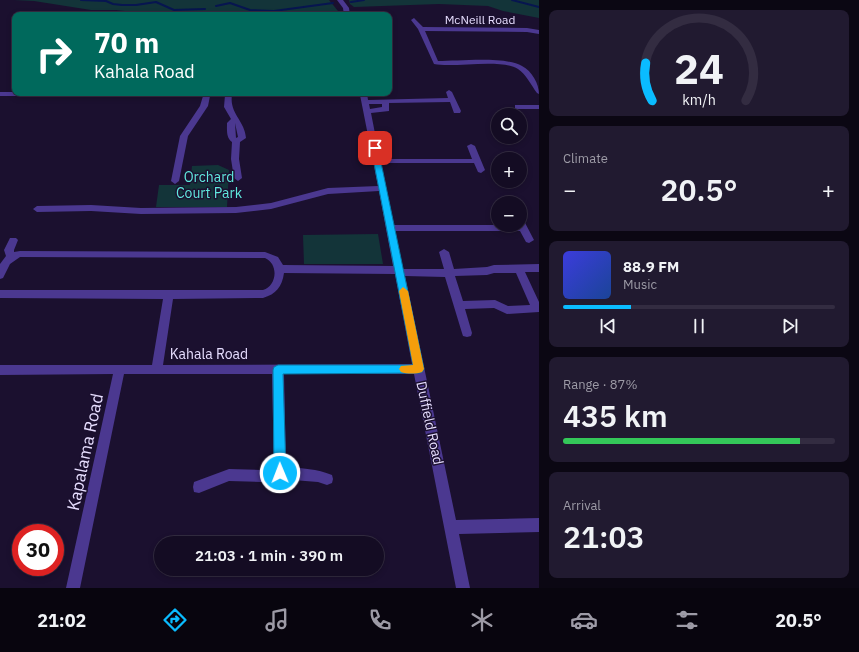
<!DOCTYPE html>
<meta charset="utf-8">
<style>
body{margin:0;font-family:"IBM Plex Sans",sans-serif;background:#211a30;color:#f1f3f6;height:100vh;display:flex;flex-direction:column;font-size:15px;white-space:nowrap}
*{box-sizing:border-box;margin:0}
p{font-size:13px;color:#9d9ba6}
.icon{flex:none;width:22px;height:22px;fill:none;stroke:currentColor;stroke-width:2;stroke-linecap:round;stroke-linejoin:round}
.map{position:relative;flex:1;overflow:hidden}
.panel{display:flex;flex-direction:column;gap:10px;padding:10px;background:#0b0713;width:320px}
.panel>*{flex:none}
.banner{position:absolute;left:12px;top:12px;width:380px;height:84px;border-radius:8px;box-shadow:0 2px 6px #0003,0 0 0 1px #332c41;background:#00695c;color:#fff;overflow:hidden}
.controls{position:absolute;left:491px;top:108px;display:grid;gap:8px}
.controls a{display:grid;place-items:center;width:36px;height:36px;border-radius:50%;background:#140c23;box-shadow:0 2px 6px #0003,0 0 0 1px #332c41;font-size:20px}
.speed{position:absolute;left:12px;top:524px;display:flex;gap:8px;font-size:20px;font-weight:700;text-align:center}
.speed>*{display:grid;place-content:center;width:52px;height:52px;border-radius:50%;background:#140c23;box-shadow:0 2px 6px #0003,0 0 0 1px #332c41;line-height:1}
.speed .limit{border:6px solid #d22;background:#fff;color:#111}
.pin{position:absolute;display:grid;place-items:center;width:34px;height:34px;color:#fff;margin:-17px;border-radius:8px;box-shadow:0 2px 6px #0006}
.me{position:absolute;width:44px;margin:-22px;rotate:359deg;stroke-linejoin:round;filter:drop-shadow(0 0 3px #0008)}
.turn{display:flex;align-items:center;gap:14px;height:84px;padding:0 16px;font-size:18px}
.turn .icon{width:52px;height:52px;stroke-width:2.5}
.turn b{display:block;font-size:28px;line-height:34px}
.big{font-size:30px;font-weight:600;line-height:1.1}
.panel .card{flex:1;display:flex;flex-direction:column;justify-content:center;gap:6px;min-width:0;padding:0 14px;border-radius:8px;background:#211a30}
.panel .dial{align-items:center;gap:0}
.dial svg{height:104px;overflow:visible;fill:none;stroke:#332c41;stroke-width:7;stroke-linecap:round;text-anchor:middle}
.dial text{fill:#f1f3f6;stroke:none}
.song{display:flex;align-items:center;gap:12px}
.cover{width:48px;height:48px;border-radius:6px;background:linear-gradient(135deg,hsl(240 70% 55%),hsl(220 70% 35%))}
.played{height:4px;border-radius:2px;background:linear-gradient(90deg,#0abcff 25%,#332c41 25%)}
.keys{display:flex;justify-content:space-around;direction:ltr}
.heat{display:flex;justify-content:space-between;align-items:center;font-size:22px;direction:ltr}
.charge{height:6px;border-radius:3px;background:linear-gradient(90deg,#34c759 87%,#332c41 0)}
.trip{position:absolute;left:154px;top:536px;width:230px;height:40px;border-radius:20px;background:#140c23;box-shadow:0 2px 6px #0003,0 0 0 1px #332c41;font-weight:600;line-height:40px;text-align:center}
.tabs{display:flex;height:64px;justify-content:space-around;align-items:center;background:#08050e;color:#9d9ba6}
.tabs .icon{width:28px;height:28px}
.tabs .current{color:#0abcff}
.tabs b{font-size:18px;color:#f1f3f6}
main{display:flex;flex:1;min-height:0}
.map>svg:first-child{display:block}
.green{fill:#133439}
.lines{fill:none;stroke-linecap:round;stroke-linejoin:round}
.stream{stroke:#071550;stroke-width:2}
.minor{fill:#4b3890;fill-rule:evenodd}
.route{fill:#0abcff;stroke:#067aa6}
.slow{fill:#f59e0b}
.labels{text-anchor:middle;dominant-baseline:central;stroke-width:3;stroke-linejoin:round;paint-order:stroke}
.far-street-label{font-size:12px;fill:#e7deff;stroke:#1b102f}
.park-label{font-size:14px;fill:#60e9de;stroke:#1b102f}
.street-label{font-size:14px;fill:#e7deff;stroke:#1b102f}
.near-street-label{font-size:17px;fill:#e7deff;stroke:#1b102f}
</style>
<main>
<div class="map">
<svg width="539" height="588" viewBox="0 0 539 588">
<rect width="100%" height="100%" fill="#1b102f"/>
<!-- green -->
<g class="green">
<path d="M 14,0 L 329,0 L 338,11 L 301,15 L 158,15 L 116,10 L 91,10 L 34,1 Z"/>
<path d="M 349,0 L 539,0 L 539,18 L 503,11 L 488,6 L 439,4 L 354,7 L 350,4 Z"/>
<path d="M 218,165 L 229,170 L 227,207 L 156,207 L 159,185 L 190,185 L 192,166 Z"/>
<path d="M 378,234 L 383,264 L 304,264 L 303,235 Z"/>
</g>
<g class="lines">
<!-- stream -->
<g class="stream">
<path d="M 81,0 L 106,1 L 113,4 L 122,5 L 136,5 L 156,2 L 174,10 L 205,9"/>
<path d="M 512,0 L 539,7"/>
<path d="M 351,2 L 364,0"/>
<path d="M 216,6 L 230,3 L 250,10 L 274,11 L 333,3"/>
</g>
<!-- minor -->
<g class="minor">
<path d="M 337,0 L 343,0 L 349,8 L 350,15 L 344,15 L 343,8 Z"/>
<path d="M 414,18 L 423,27 L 527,28 L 539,30 L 539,34 L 527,32 L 425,31 L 438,61 C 459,61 505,56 522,66 C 532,71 539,84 539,94 L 537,93 C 531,85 526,74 518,69 C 500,58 455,68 434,64 L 418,29 L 411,20 Z"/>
<path d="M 449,90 L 452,92 L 461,111 L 460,113 L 454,113 L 450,102 L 389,103 L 389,111 L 371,113 L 380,159 L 472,159 L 467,146 L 471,144 L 475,146 L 485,170 L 481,173 L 478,172 L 474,163 L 381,163 L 394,225 L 520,225 L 520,218 L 523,219 L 534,240 L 529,243 L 526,242 L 520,231 L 395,231 L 403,269 L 444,269 L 439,252 L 444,249 L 449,252 L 454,269 L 487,267 L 494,265 L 539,264 L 539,272 L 525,272 L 539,302 L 539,312 L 507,314 L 494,308 L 465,309 L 472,333 L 471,336 L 467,337 L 463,336 L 462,333 L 445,277 L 405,276 L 456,520 L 539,518 L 539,532 L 459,534 L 470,588 L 456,588 L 414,374 L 284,374 L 286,467 C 302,468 317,469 332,475 L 333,479 L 332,483 L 327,485 L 318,482 L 280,479 L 261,482 L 229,481 L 199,493 L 194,492 L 193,487 L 194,482 L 229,469 L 261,470 L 274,468 L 272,374 L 124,374 L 80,588 L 66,588 L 113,374 L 0,375 L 0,365 L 152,365 L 163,299 L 0,298 L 0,290 L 263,290 C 277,286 279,264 265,258 L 20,257 L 10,264 L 3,278 L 0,279 L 0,264 L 6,256 L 4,250 L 10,238 L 16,238 L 18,240 L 14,250 L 14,252 L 20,251 L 265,252 L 278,257 L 283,265 L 393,266 L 379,191 L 328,194 L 271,209 L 236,213 L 141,214 L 91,211 L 37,212 L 33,209 L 37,206 L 91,205 L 141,208 L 236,207 L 271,203 L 328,188 L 378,186 L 360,95 L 232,95 C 229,113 245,121 246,138 L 240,142 L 239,159 L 242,178 L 238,181 L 234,178 L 231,159 L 232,142 C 226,138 227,130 227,123 L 231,119 L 224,107 L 225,95 L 210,96 L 208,106 L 188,136 L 179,181 L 175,184 L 171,181 L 180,136 L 200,106 L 203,96 L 0,96 L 0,92 L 367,93 L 368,100 L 448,98 L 446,92 ZM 369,104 L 382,104 L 382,107 L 370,109 ZM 235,123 L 238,137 L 236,138 ZM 284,273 L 395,274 L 412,364 L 163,365 L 173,299 L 263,298 C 276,294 282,287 284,273 ZM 494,273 L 516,273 L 530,305 L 508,306 L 495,300 L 463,301 L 455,276 L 487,275 Z"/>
<rect x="515" y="105" width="24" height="4"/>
</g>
</g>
<!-- route -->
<path class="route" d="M 375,146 L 378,148 L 424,369 L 422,372 L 419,373 L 283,374 L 286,473 L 284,477 L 280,479 L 276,477 L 274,473 L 273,370 L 274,367 L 278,365 L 413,365 L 371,148 Z"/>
<!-- slow -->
<path class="slow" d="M 403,287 L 408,291 L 424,369 L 422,372 C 416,374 407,374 401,372 L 399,369 L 401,366 L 413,365 L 399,291 Z"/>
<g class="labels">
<!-- far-street labels -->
<g class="far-street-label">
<text x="480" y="19">McNeill Road</text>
</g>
<!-- park labels -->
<g class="park-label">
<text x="209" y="177">Orchard<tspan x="209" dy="16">Court Park</tspan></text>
</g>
<!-- street labels -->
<g class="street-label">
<text x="209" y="354">Kahala Road</text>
<text transform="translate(430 423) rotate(78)">Duffield Road</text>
</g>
<!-- near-street labels -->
<g class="near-street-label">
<text transform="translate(85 452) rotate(-78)">Kapalama Road</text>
</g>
</g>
</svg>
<div class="controls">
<a><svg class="icon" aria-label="search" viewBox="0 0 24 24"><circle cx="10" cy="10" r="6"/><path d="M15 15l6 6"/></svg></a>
<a>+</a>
<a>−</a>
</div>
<div class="speed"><div class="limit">30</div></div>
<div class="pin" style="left:375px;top:148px;background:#d93025"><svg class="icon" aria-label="arrive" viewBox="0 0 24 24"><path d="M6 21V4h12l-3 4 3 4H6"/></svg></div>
<svg class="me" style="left:280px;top:473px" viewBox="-20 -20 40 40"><circle r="17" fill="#0abcff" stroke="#fff" stroke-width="3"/><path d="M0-11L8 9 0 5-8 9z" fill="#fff"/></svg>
<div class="trip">21:03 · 1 min · 390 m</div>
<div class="banner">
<div class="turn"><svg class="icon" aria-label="right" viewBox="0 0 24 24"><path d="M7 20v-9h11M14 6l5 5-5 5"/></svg><div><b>70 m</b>Kahala Road</div></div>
</div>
</div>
<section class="panel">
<div class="card dial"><svg viewBox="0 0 100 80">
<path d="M14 69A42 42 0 1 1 86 69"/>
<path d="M14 69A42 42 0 0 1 9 40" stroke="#0abcff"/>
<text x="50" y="56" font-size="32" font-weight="700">24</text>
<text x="50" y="72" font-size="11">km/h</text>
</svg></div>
<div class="card"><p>Climate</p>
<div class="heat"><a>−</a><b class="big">20.5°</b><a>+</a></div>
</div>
<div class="card">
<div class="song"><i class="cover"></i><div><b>88.9 FM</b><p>Music</p></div></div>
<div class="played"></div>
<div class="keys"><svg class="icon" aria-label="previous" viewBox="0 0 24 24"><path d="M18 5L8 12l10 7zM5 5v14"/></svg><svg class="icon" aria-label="pause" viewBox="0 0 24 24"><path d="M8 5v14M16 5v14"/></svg><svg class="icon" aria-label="next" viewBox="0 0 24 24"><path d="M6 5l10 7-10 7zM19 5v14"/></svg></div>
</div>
<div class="card"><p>Range · 87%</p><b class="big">435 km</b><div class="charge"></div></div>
<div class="card"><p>Arrival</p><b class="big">21:03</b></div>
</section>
</main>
<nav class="tabs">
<b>21:02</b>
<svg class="icon current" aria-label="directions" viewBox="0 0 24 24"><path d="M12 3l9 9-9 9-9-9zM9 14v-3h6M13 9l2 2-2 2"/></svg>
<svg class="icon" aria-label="music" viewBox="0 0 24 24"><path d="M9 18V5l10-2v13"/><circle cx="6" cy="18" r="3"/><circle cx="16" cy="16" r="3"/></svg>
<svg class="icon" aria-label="phone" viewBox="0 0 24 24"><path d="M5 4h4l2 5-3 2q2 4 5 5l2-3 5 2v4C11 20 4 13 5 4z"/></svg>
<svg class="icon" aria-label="climate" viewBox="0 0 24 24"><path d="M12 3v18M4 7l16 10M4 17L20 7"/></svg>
<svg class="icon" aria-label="car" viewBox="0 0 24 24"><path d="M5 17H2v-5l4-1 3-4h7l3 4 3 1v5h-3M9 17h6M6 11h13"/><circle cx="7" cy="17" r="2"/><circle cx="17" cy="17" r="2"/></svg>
<svg class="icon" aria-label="filters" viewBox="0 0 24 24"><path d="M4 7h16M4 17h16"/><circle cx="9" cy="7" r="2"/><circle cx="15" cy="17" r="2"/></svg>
<b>20.5°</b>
</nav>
